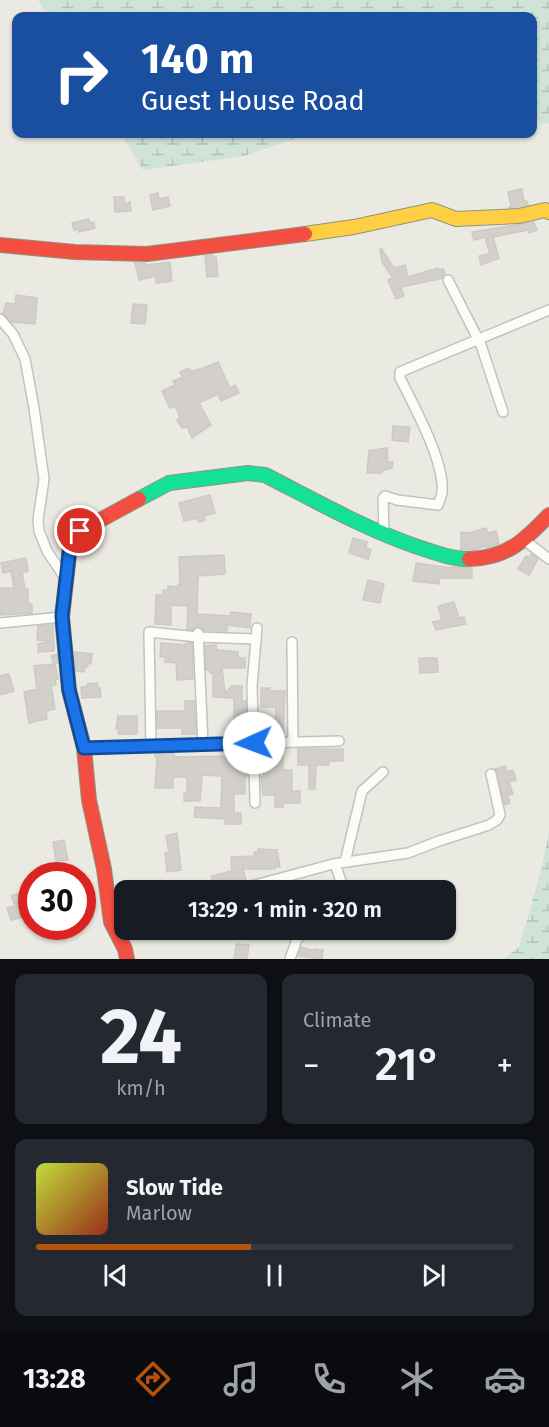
<!DOCTYPE html>
<meta charset="utf-8">
<style>
body{margin:0;font-family:"Fira Sans",sans-serif;background:#242831;color:#f1f3f6;height:100vh;display:flex;flex-direction:column;font-size:22px;white-space:nowrap}
*{box-sizing:border-box;margin:0}
p{font-size:20px;color:#9ea1a6}
.icon{flex:none;width:33px;height:33px;fill:none;stroke:currentColor;stroke-width:2;stroke-linecap:round;stroke-linejoin:round}
.map{position:relative;height:959px;overflow:hidden}
.drawer{display:flex;flex-direction:column;gap:15px;padding:15px;background:#0d0f14;flex:1}
.drawer>*{flex:none}
.guide{position:absolute;left:12px;top:12px;width:525px;height:126px;border-radius:12px;box-shadow:0 2px 4px #0004;background:#1a4fa0;color:#fff;overflow:hidden}
.speed{position:absolute;left:18px;top:862px;display:flex;gap:12px;font-size:30px;font-weight:700;text-align:center}
.speed>*{display:grid;place-content:center;width:78px;height:78px;border-radius:50%;background:#171b24;box-shadow:0 2px 4px #0004;line-height:1}
.speed .limit{border:9px solid #d22;background:#fff;color:#111}
.pin{position:absolute;display:grid;place-items:center;width:51px;height:51px;color:#fff;margin:-26px;border:3px solid #fff;border-radius:50%;box-shadow:0 2px 6px #0007}
.me{position:absolute;width:66px;margin:-33px;rotate:268deg;stroke-linejoin:round;filter:drop-shadow(0 0 4px #0008)}
.turn{display:flex;align-items:center;gap:21px;height:126px;padding:0 30px;font-size:27px}
.turn .icon{width:78px;height:78px;stroke-width:2.5}
.turn b{display:block;font-size:42px;line-height:51px}
.big{font-size:45px;font-weight:600;line-height:1.1}
.drawer .widget{flex:1;display:flex;flex-direction:column;justify-content:center;gap:9px;min-width:0;padding:0 21px;border-radius:12px;background:#242831}
.drawer .dial{align-items:center;gap:0}
.dial b{font-size:78px;line-height:1}
.song{display:flex;align-items:center;gap:18px}
.cover{width:72px;height:72px;border-radius:9px;background:linear-gradient(135deg,hsl(70 70% 55%),hsl(10 70% 35%))}
.played{height:6px;border-radius:3px;background:linear-gradient(90deg,#b45309 45%,#363941 45%)}
.keys{display:flex;justify-content:space-around;direction:ltr}
.heat{display:flex;justify-content:space-between;align-items:center;font-size:33px;direction:ltr}
.drawer .tiles{flex:1;display:grid;gap:15px;grid-template-columns:1fr 1fr}
.widget:last-child{grid-column:span 2}
.trip{position:absolute;left:114px;top:880px;width:342px;height:60px;border-radius:12px;background:#171b24;box-shadow:0 2px 4px #0004;font-weight:600;line-height:60px;text-align:center}
.tab-bar{display:flex;height:96px;justify-content:space-around;align-items:center;background:#090b0e;color:#9ea1a6}
.tab-bar .icon{width:42px;height:42px}
.tab-bar .active{color:#b45309}
.tab-bar b{font-size:27px;color:#f1f3f6}
.map>svg:first-child{display:block}
.wetland{fill:url(#wetland-marsh)}
.building{fill:#d3d0cb;stroke:#cdcac3;stroke-width:1.5}
.lines{fill:none;stroke-linecap:round;stroke-linejoin:round}
.street-casing{stroke:#c2c2bf;stroke-width:12}
.fast-casing{stroke:#90947b;stroke-width:16}
.slow-casing{stroke:#90947b;stroke-width:16}
.jam-casing{stroke:#90947b;stroke-width:16}
.street{stroke:#fcfcfb;stroke-width:9}
.fast{stroke:#16e098;stroke-width:14}
.slow{stroke:#ffcf43;stroke-width:14}
.jam{stroke:#f24e42;stroke-width:14}
.route-casing{stroke:#114b97;stroke-width:15}
.route{stroke:#1a73e8;stroke-width:10}
</style>
<div class="map">
<svg width="549" height="959" viewBox="0 0 549 959">
<defs>
<pattern id="wetland-marsh" width="20" height="14" patternUnits="userSpaceOnUse" patternTransform="scale(1.5)"><rect width="20" height="14" fill="#d0e3d9"/><path d="M1 5h8M5 5V1M11 12h8M15 12V8" fill="none" stroke="#b2c2ba"/></pattern>
</defs>
<rect width="100%" height="100%" fill="#eae9e2"/>
<!-- wetland -->
<g class="wetland">
<path d="M 38,0 L 549,0 L 549,123 L 540,125 L 533,105 L 532,16 L 49,16 Z"/>
<path d="M 121,134 L 309,134 L 244,156 L 143,170 Z"/>
<path d="M 549,831 L 549,959 L 503,959 L 519,947 L 541,871 Z"/>
</g>
<!-- building -->
<g class="building">
<path d="M 522,189 L 524,201 L 527,201 L 528,205 L 508,208 L 511,206 L 508,192 Z"/>
<path d="M 158,193 L 159,199 L 168,197 L 170,206 L 153,210 L 150,195 Z"/>
<path d="M 114,197 L 124,197 L 124,204 L 130,202 L 131,211 L 115,212 Z"/>
<path d="M 89,219 L 90,223 L 94,222 L 95,228 L 79,232 L 78,229 L 74,230 L 72,223 Z"/>
<path d="M 534,222 L 537,230 L 529,233 L 528,230 L 493,237 L 499,258 L 481,265 L 479,256 L 490,254 L 485,237 L 474,240 L 472,232 Z"/>
<path d="M 381,248 L 394,268 L 405,265 L 408,277 L 438,268 L 439,270 L 443,269 L 445,274 L 442,278 L 435,280 L 401,287 L 404,296 L 396,299 L 388,280 L 393,278 L 382,262 L 380,249 Z"/>
<path d="M 213,255 L 213,258 L 216,257 L 218,276 L 207,277 L 205,256 Z"/>
<path d="M 170,262 L 172,281 L 156,283 L 156,276 L 139,280 L 135,263 L 145,263 L 146,265 Z"/>
<path d="M 16,295 L 37,298 L 35,324 L 11,322 L 3,313 L 6,303 L 15,304 Z"/>
<path d="M 133,304 L 147,305 L 145,324 L 131,323 Z"/>
<path d="M 218,362 L 230,388 L 235,385 L 239,393 L 221,401 L 218,394 L 199,403 L 211,425 L 192,438 L 187,427 L 182,428 L 177,420 L 180,417 L 175,406 L 170,408 L 162,391 L 175,385 L 173,381 L 183,377 L 180,372 L 189,368 L 191,372 L 198,369 L 199,370 Z"/>
<path d="M 393,426 L 410,427 L 408,442 L 392,440 Z"/>
<path d="M 387,448 L 388,462 L 393,462 L 392,468 L 382,470 L 382,473 L 367,473 L 369,451 Z"/>
<path d="M 210,495 L 215,513 L 204,516 L 205,520 L 198,522 L 197,518 L 184,521 L 179,503 Z"/>
<path d="M 486,528 L 488,533 L 496,531 L 499,543 L 487,549 L 486,546 L 474,550 L 461,550 L 461,532 L 470,533 Z"/>
<path d="M 353,538 L 367,542 L 366,548 L 371,550 L 368,559 L 349,553 Z"/>
<path d="M 531,554 L 538,559 L 529,575 L 518,569 L 526,556 L 529,558 Z"/>
<path d="M 224,555 L 225,574 L 198,576 L 197,614 L 230,616 L 231,612 L 251,614 L 250,628 L 227,625 L 227,631 L 204,630 L 198,626 L 192,630 L 187,629 L 188,606 L 171,605 L 171,625 L 155,624 L 156,595 L 163,595 L 163,590 L 168,591 L 168,586 L 178,587 L 178,584 L 180,584 L 179,557 Z"/>
<path d="M 26,558 L 28,571 L 22,573 L 25,589 L 28,589 L 28,604 L 32,604 L 32,613 L 0,615 L 0,588 L 14,588 L 11,571 L 3,573 L 1,563 Z"/>
<path d="M 416,563 L 451,568 L 451,567 L 472,568 L 472,578 L 440,578 L 439,584 L 413,581 Z"/>
<path d="M 368,580 L 384,584 L 380,603 L 363,600 Z"/>
<path d="M 454,602 L 459,618 L 464,617 L 466,624 L 436,630 L 433,622 L 442,620 L 438,606 Z"/>
<path d="M 53,625 L 54,651 L 38,652 L 38,644 L 50,641 L 37,640 L 38,626 Z"/>
<path d="M 161,643 L 184,645 L 187,643 L 192,643 L 193,679 L 177,680 L 176,663 L 165,662 L 165,657 L 160,657 Z"/>
<path d="M 216,645 L 217,650 L 238,652 L 238,658 L 245,658 L 245,668 L 222,668 L 225,693 L 232,686 L 242,686 L 242,701 L 246,701 L 247,736 L 234,737 L 234,698 L 213,697 L 213,673 L 210,673 L 210,670 L 206,670 L 205,646 Z"/>
<path d="M 74,652 L 92,654 L 91,664 L 88,663 L 88,667 L 85,667 L 84,672 L 76,671 Z"/>
<path d="M 57,654 L 57,663 L 55,663 L 58,679 L 55,679 L 56,685 L 51,685 L 55,709 L 46,711 L 47,719 L 29,723 L 24,692 L 37,689 L 34,666 L 54,664 L 51,656 Z"/>
<path d="M 419,658 L 437,658 L 438,672 L 420,673 Z"/>
<path d="M 9,674 L 14,691 L 0,695 L 0,676 Z"/>
<path d="M 97,683 L 98,688 L 100,688 L 101,697 L 82,698 L 81,687 L 87,687 L 87,684 Z"/>
<path d="M 261,688 L 270,688 L 270,691 L 285,691 L 283,733 L 263,734 L 263,720 L 276,720 L 276,707 L 261,707 Z"/>
<path d="M 185,701 L 194,701 L 196,734 L 182,734 L 182,728 L 157,728 L 157,711 L 185,711 Z"/>
<path d="M 118,716 L 137,716 L 137,734 L 118,734 L 119,729 L 116,729 Z"/>
<path d="M 283,749 L 283,770 L 292,770 L 292,791 L 300,791 L 300,803 L 283,803 L 283,807 L 275,807 L 275,795 L 263,795 L 261,777 L 263,777 L 263,755 L 266,755 L 266,750 Z"/>
<path d="M 298,749 L 343,749 L 343,761 L 329,761 L 329,765 L 316,765 L 315,789 L 309,789 L 309,765 L 298,765 Z"/>
<path d="M 174,752 L 174,757 L 244,756 L 244,766 L 247,770 L 248,776 L 245,776 L 245,794 L 234,794 L 234,813 L 241,813 L 241,824 L 225,824 L 225,819 L 194,817 L 195,807 L 221,808 L 222,776 L 202,775 L 200,801 L 184,801 L 184,793 L 187,793 L 187,777 L 173,777 L 173,788 L 155,788 L 157,757 L 155,757 L 155,753 Z"/>
<path d="M 505,766 L 507,772 L 513,770 L 516,780 L 509,782 L 513,794 L 508,795 L 510,803 L 505,805 L 495,769 Z"/>
<path d="M 177,833 L 181,870 L 167,872 L 165,853 L 169,852 L 166,836 Z"/>
<path d="M 64,840 L 68,860 L 56,861 L 53,842 Z"/>
<path d="M 258,849 L 277,850 L 280,867 L 275,867 L 275,869 L 243,869 L 246,881 L 224,884 L 214,888 L 211,876 L 232,871 L 231,857 L 254,856 L 254,852 L 258,852 Z"/>
<path d="M 19,893 L 24,917 L 11,920 L 7,908 L 15,906 L 11,896 Z"/>
<path d="M 145,930 L 187,930 L 189,936 L 175,940 L 173,933 L 147,939 Z"/>
<path d="M 236,944 L 249,945 L 247,959 L 234,959 Z"/>
<path d="M 301,947 L 314,951 L 314,949 L 323,950 L 322,959 L 298,956 Z"/>
</g>
<g class="lines">
<!-- street casing -->
<g class="street-casing">
<g id="street">
<path d="M 448,280 L 481,345 L 503,412"/>
<path d="M 0,319 L 13,334 L 25,359 L 34,408 L 44,479 L 38,520 L 39,531 L 47,551 L 65,578"/>
<path d="M 384,532 L 383,499 L 385,496 L 397,500 L 438,505 C 439,501 442,496 442,492 C 445,462 413,404 400,378 L 400,372 L 549,310"/>
<path d="M 524,540 L 549,559"/>
<path d="M 0,623 L 62,617"/>
<path d="M 198,633 L 203,744"/>
<path d="M 292,642 L 293,742"/>
<path d="M 151,746 L 149,632 L 198,637 L 256,639"/>
<path d="M 84,748 L 339,741"/>
<path d="M 255,803 L 252,686 L 257,628"/>
<path d="M 345,862 L 362,791 L 383,772"/>
<path d="M 335,864 L 343,887 L 342,891"/>
<path d="M 233,891 L 333,864 L 408,853 L 439,841 L 489,825 L 497,820 L 500,815 L 491,774"/>
<path d="M 111,922 L 124,919"/>
<path d="M 290,959 L 297,939 L 307,930"/>
</g>
</g>
<!-- fast casing -->
<g class="fast-casing">
<path id="fast" d="M 139,499 L 169,483 L 248,473 L 265,475 C 314,500 363,528 415,546 C 433,552 451,559 469,559"/>
</g>
<!-- slow casing -->
<g class="slow-casing">
<path id="slow" d="M 305,234 L 354,227 L 432,210 L 456,219 L 519,216 L 545,210 L 549,212"/>
</g>
<!-- jam casing -->
<g class="jam-casing">
<g id="jam">
<path d="M 0,245 L 75,252 L 147,254 L 305,234"/>
<path d="M 469,559 C 507,558 524,541 549,515"/>
<path d="M 127,959 L 125,949 L 111,922 L 104,869 L 89,800 L 84,748 L 69,690 L 62,617 L 70,546 L 80,531 L 139,499"/>
</g>
</g>
<!-- street -->
<use href="#street" class="street"/>
<!-- fast -->
<use href="#fast" class="fast"/>
<!-- slow -->
<use href="#slow" class="slow"/>
<!-- jam -->
<use href="#jam" class="jam"/>
</g>
<g class="lines">
<!-- route casing -->
<g class="route-casing">
<path id="route" d="M 80,531 L 70,546 L 62,616 L 69,690 L 84,748 L 254,743"/>
</g>
<!-- route -->
<use href="#route" class="route"/>
</g>
</svg>
<div class="speed"><div class="limit">30</div></div>
<div class="pin" style="left:80px;top:531px;background:#d93025"><svg class="icon" aria-label="arrive" viewBox="0 0 24 24"><path d="M6 21V4h12l-3 4 3 4H6"/></svg></div>
<svg class="me" style="left:254px;top:743px" viewBox="-20 -20 40 40"><circle r="19" fill="#fff"/><path d="M0-13L10 11 0 6-10 11z" fill="#1a73e8"/></svg>
<div class="trip">13:29 · 1 min · 320 m</div>
<div class="guide">
<div class="turn"><svg class="icon" aria-label="right" viewBox="0 0 24 24"><path d="M7 20v-9h11M14 6l5 5-5 5"/></svg><div><b>140 m</b>Guest House Road</div></div>
</div>
</div>
<section class="drawer">
<div class="tiles">
<div class="widget dial"><b>24</b><p>km/h</p></div>
<div class="widget"><p>Climate</p>
<div class="heat"><a>−</a><b class="big">21°</b><a>+</a></div>
</div>
<div class="widget">
<div class="song"><i class="cover"></i><div><b>Slow Tide</b><p>Marlow</p></div></div>
<div class="played"></div>
<div class="keys"><svg class="icon" aria-label="previous" viewBox="0 0 24 24"><path d="M18 5L8 12l10 7zM5 5v14"/></svg><svg class="icon" aria-label="pause" viewBox="0 0 24 24"><path d="M8 5v14M16 5v14"/></svg><svg class="icon" aria-label="next" viewBox="0 0 24 24"><path d="M6 5l10 7-10 7zM19 5v14"/></svg></div>
</div>
</div>
</section>
<nav class="tab-bar">
<b>13:28</b>
<svg class="icon active" aria-label="directions" viewBox="0 0 24 24"><path d="M12 3l9 9-9 9-9-9zM9 14v-3h6M13 9l2 2-2 2"/></svg>
<svg class="icon" aria-label="music" viewBox="0 0 24 24"><path d="M9 18V5l10-2v13"/><circle cx="6" cy="18" r="3"/><circle cx="16" cy="16" r="3"/></svg>
<svg class="icon" aria-label="phone" viewBox="0 0 24 24"><path d="M5 4h4l2 5-3 2q2 4 5 5l2-3 5 2v4C11 20 4 13 5 4z"/></svg>
<svg class="icon" aria-label="climate" viewBox="0 0 24 24"><path d="M12 3v18M4 7l16 10M4 17L20 7"/></svg>
<svg class="icon" aria-label="car" viewBox="0 0 24 24"><path d="M5 17H2v-5l4-1 3-4h7l3 4 3 1v5h-3M9 17h6M6 11h13"/><circle cx="7" cy="17" r="2"/><circle cx="17" cy="17" r="2"/></svg>
</nav>
